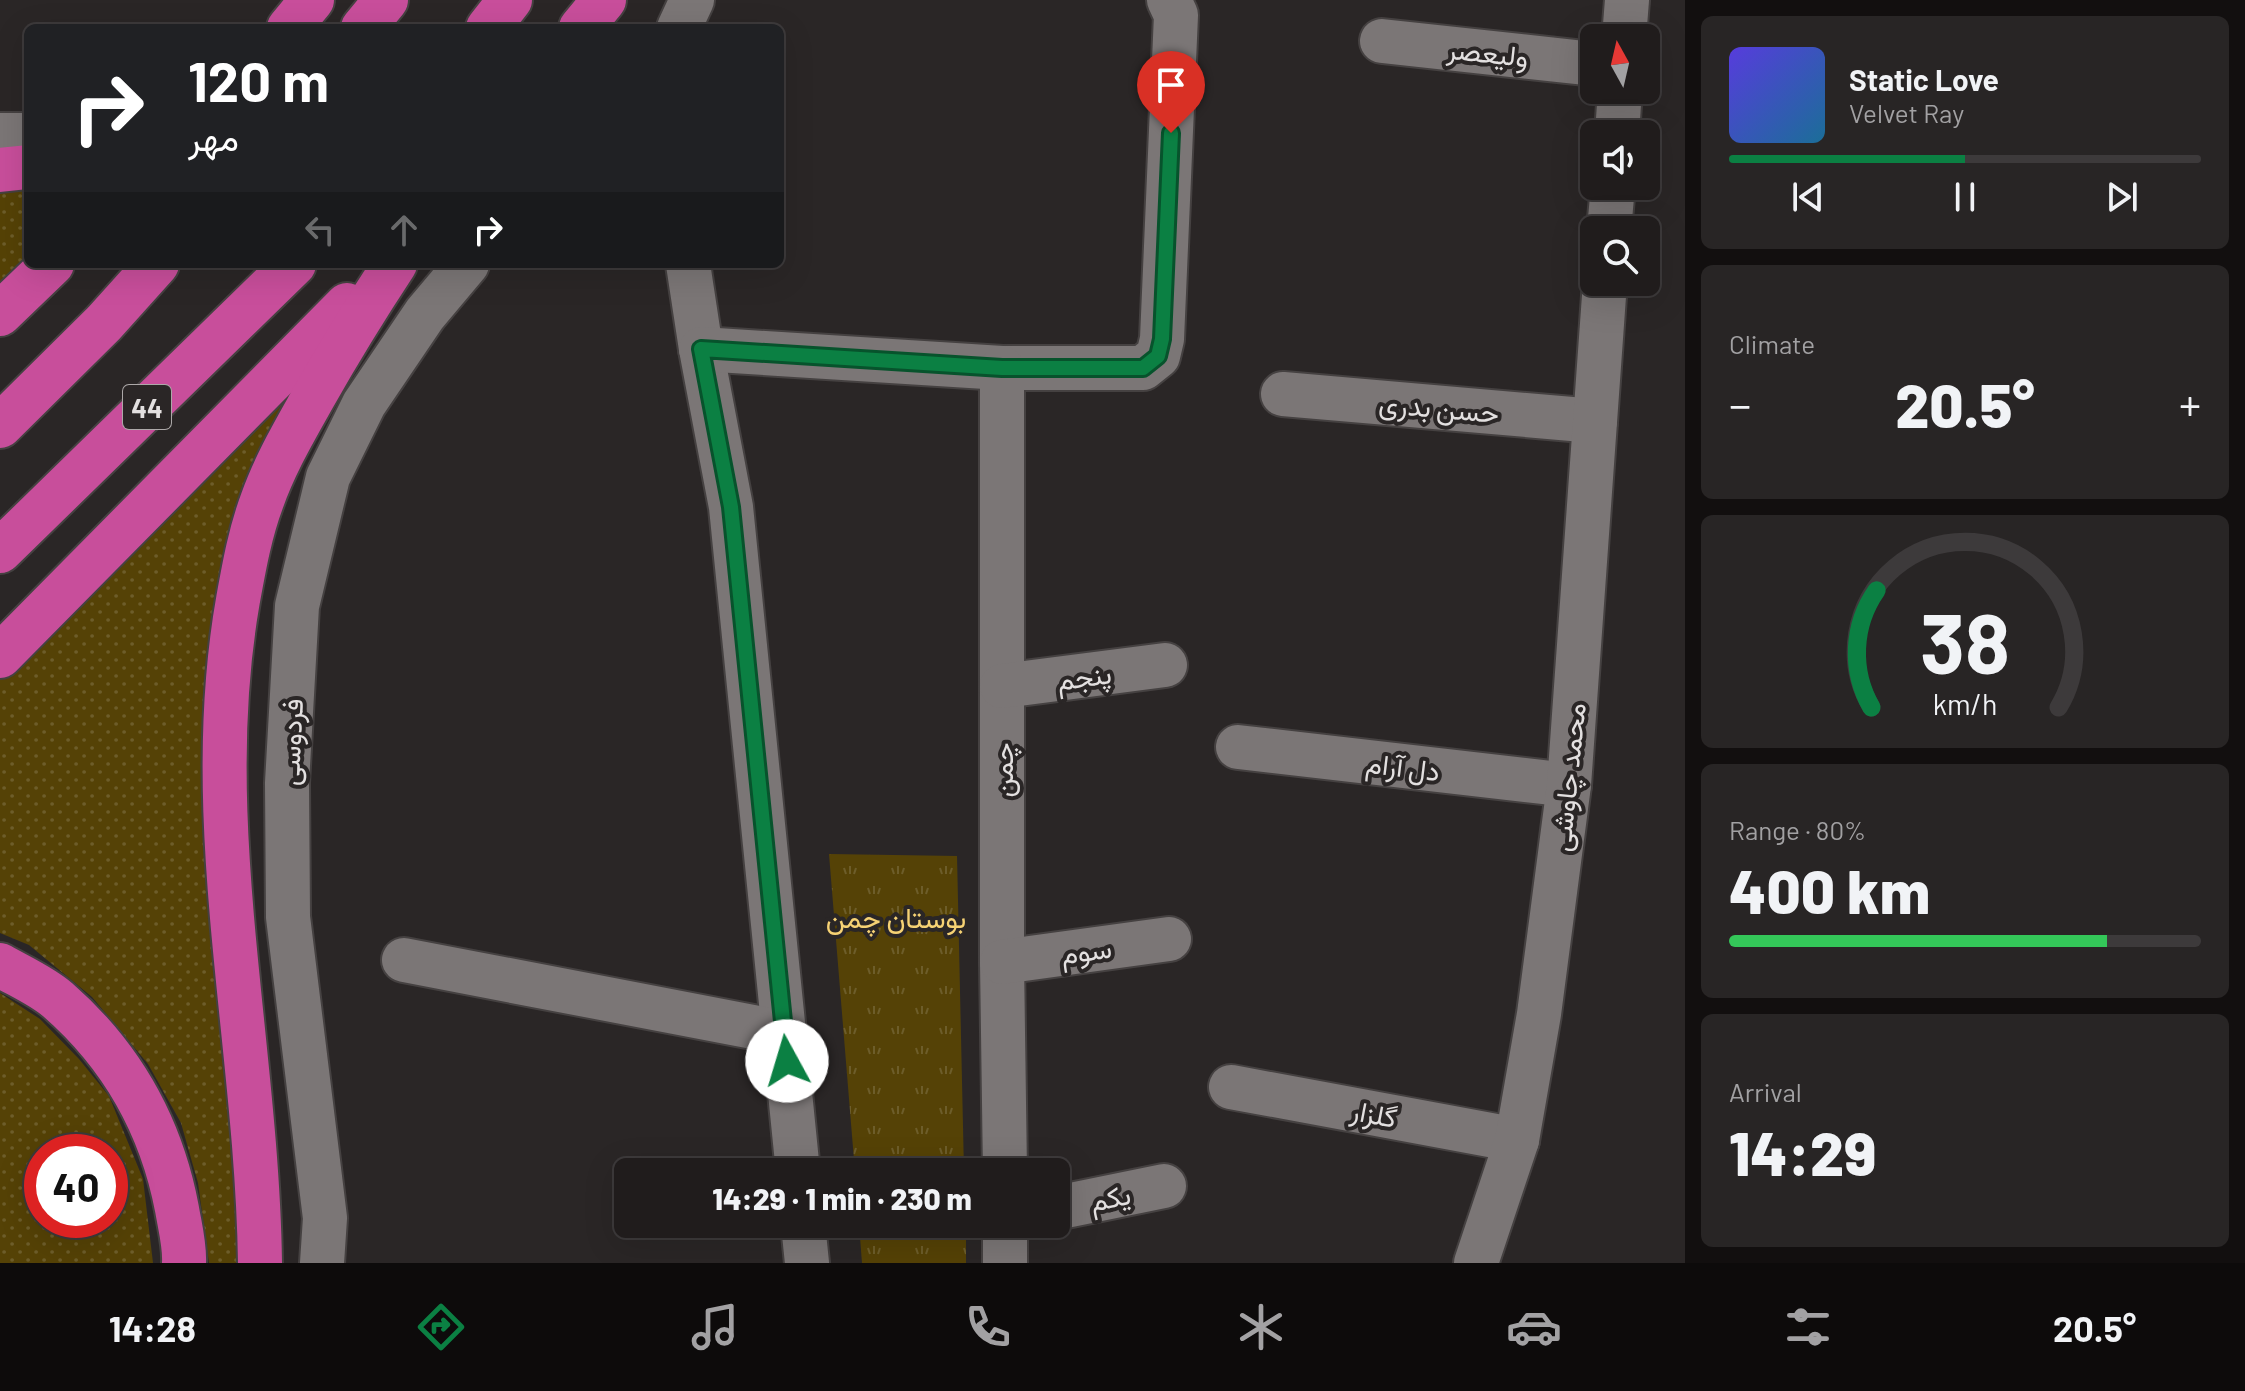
<!DOCTYPE html>
<meta charset="utf-8">
<style>
body{margin:0;font-family:Barlow,Vazirmatn,sans-serif;background:#282525;color:#f1f3f6;height:100vh;display:flex;flex-direction:column;font-size:30px;white-space:nowrap}
*{box-sizing:border-box;margin:0}
p{font-size:26px;color:#a2a1a3}
.icon{flex:none;width:44px;height:44px;fill:none;stroke:currentColor;stroke-width:2;stroke-linecap:round;stroke-linejoin:round}
.map{position:relative;flex:1;overflow:hidden}
.drawer{display:flex;flex-direction:column;gap:16px;padding:16px;background:#120f0f;width:560px}
.drawer>*{flex:none}
.hud{position:absolute;left:24px;top:24px;width:760px;height:244px;border-radius:12px;box-shadow:0 8px 32px #0002,0 0 0 2px #3d3a3b;background:#202124;color:#fff;overflow:hidden}
.needle{width:52px;rotate:352deg}
.tools{position:absolute;left:1580px;top:24px;display:grid;gap:16px}
.tools a{display:grid;place-items:center;width:80px;height:80px;border-radius:12px;background:#201c1c;box-shadow:0 8px 32px #0002,0 0 0 2px #3d3a3b;font-size:40px}
.speed{position:absolute;left:24px;top:1134px;display:flex;gap:16px;font-size:40px;font-weight:700;text-align:center}
.speed>*{display:grid;place-content:center;width:104px;height:104px;border-radius:50%;background:#201c1c;box-shadow:0 8px 32px #0002,0 0 0 2px #3d3a3b;line-height:1}
.speed .limit{border:12px solid #d22;background:#fff;color:#111}
.pin{position:absolute;display:grid;place-items:center;width:68px;height:68px;color:#fff;margin:-82px -34px;border-radius:50% 50% 50% 0;rotate:-45deg;box-shadow:0 0 8px #0007}
.pin .icon{rotate:45deg}
.me{position:absolute;width:88px;margin:-44px;rotate:354deg;stroke-linejoin:round;filter:drop-shadow(0 0 6px #0008)}
.turn{display:flex;align-items:center;gap:28px;height:168px;padding:0 32px;font-size:36px}
.turn .icon{width:104px;height:104px;stroke-width:2.5}
.turn b{display:block;font-size:56px;line-height:68px}
.lanes{display:flex;align-items:center;height:76px;padding:0 32px;background:#0003;justify-content:center;gap:40px;direction:ltr}
.lanes .off{opacity:.35}
.big{font-size:60px;font-weight:800;line-height:1.1}
.drawer .tile{flex:1;display:flex;flex-direction:column;justify-content:center;gap:12px;min-width:0;padding:0 28px;border-radius:12px;background:#282525}
.drawer .dial{align-items:center;gap:0}
.dial svg{height:208px;overflow:visible;fill:none;stroke:#3d3a3b;stroke-width:7;stroke-linecap:round;text-anchor:middle}
.dial text{fill:#f1f3f6;stroke:none}
.song{display:flex;align-items:center;gap:24px}
.cover{width:96px;height:96px;border-radius:12px;background:linear-gradient(135deg,hsl(250 70% 55%),hsl(200 70% 35%))}
.played{height:8px;border-radius:4px;background:linear-gradient(90deg,#0b8043 50%,#3d3a3b 50%)}
.keys{display:flex;justify-content:space-around;direction:ltr}
.heat{display:flex;justify-content:space-between;align-items:center;font-size:44px;direction:ltr}
.charge{height:12px;border-radius:6px;background:linear-gradient(90deg,#34c759 80%,#3d3a3b 0)}
.trip{position:absolute;left:614px;top:1158px;width:456px;height:80px;border-radius:12px;background:#201c1c;box-shadow:0 8px 32px #0002,0 0 0 2px #3d3a3b;font-weight:800;line-height:80px;text-align:center}
.tab-bar{display:flex;height:128px;justify-content:space-around;align-items:center;background:#0d0b0b;color:#a2a1a3}
.tab-bar .icon{width:56px;height:56px}
.tab-bar .selected{color:#0b8043}
.tab-bar b{font-size:36px;color:#f1f3f6}
main{display:flex;flex:1;min-height:0}
.map>svg:first-child{display:block}
.grass{fill:url(#grass-dots);fill-rule:evenodd}
.park{fill:url(#park-tufts)}
.lines{fill:none;stroke-linecap:round;stroke-linejoin:round}
.minor-casing{stroke:#454141;stroke-width:48}
.highway-casing{stroke:#454141;stroke-width:48}
.minor{stroke:#7b7676;stroke-width:44}
.highway{stroke:#c84e9b;stroke-width:44}
.route-casing{stroke:#07532c;stroke-width:20}
.route{stroke:#0b8043;stroke-width:14}
.labels{text-anchor:middle;dominant-baseline:central;stroke-width:8;stroke-linejoin:round;paint-order:stroke}
.shield{fill:#2a2626;stroke:#aca8a8;stroke-width:2}
.shield-label{font-size:26px;font-weight:bold;fill:#e3e0e0}
.street-label{font-size:28px;fill:#e3e0e0;stroke:#2a2626}
.park-label{font-size:28px;fill:#f6d274;stroke:#2a2626}
</style>
<main>
<div class="map">
<svg width="1685" height="1263" viewBox="0 0 1685 1263">
<defs>
<pattern id="grass-dots" width="8" height="8" patternUnits="userSpaceOnUse" patternTransform="scale(2)"><rect width="8" height="8" fill="#554206"/><path d="M2 2h.1M6 6h.1" fill="none" stroke="#6d5d2a" stroke-width="1.8" stroke-linecap="round"/></pattern>
<pattern id="park-tufts" width="24" height="20" patternUnits="userSpaceOnUse" patternTransform="scale(2)"><rect width="24" height="20" fill="#554206"/><path d="M3 7l-1-3M5 7V3M7 7l1-3M15 17l-1-3M17 17v-4M19 17l1-3" fill="none" stroke="#6d5d2a"/></pattern>
</defs>
<rect width="100%" height="100%" fill="#2a2626"/>
<!-- grass -->
<g class="grass">
<path d="M 28,186 L 28,264 L 0,295 L 0,190 Z"/>
<path d="M 346,318 L 234,530 L 244,1263 L 209,1263 L 198,1183 L 181,1123 L 148,1064 L 92,997 L 29,945 L 0,933 L 0,676 Z"/>
<path d="M 0,993 L 40,1019 L 79,1059 L 109,1096 L 143,1179 L 153,1263 L 0,1263 ZM 42,1152 L 110,1152 L 110,1220 L 42,1220 Z"/>
</g>
<!-- park -->
<g class="park">
<path d="M 829,854 L 957,856 L 964,1172 L 855,1172 Z"/>
<path d="M 859,1224 L 966,1224 L 966,1263 L 862,1263 Z"/>
</g>
<g class="lines">
<!-- minor casing -->
<g class="minor-casing">
<g id="minor">
<path d="M 679,28 L 692,0"/>
<path d="M 1624,38 L 1627,0"/>
<path d="M 1382,41 L 1594,64"/>
<path d="M 1617,134 L 1620,90"/>
<path d="M 0,135 L 28,135"/>
<path d="M 1609,230 L 1613,186"/>
<path d="M 688,264 L 701,349 L 731,507 L 798,1172"/>
<path d="M 701,349 L 1002,368 L 1143,368 L 1158,356 L 1162,339 L 1176,15 L 1169,0"/>
<path d="M 1002,368 L 1002,962 L 1005,1172"/>
<path d="M 1283,394 L 1595,421"/>
<path d="M 1002,686 L 1165,665"/>
<path d="M 1238,747 L 1569,785"/>
<path d="M 404,960 L 784,1033"/>
<path d="M 1002,962 L 1169,939"/>
<path d="M 1231,1087 L 1517,1140"/>
<path d="M 1056,1208 L 1164,1186"/>
<path d="M 803,1224 L 807,1263"/>
<path d="M 322,1263 L 325,1218 L 288,917 L 287,783 L 297,606 L 328,477 L 364,404 L 425,314 L 467,264"/>
<path d="M 1005,1263 L 1005,1224"/>
<path d="M 1476,1263 L 1517,1140 L 1539,1014 L 1569,785 L 1605,282"/>
</g>
</g>
<!-- highway casing -->
<g class="highway-casing">
<g id="highway">
<path d="M 289,28 L 312,0"/>
<path d="M 363,28 L 386,0"/>
<path d="M 488,28 L 510,0"/>
<path d="M 581,28 L 604,0"/>
<path d="M 0,170 L 28,167"/>
<path d="M 0,314 L 52,264"/>
<path d="M 0,426 L 104,323 L 157,264"/>
<path d="M 0,551 L 294,264"/>
<path d="M 0,656 L 347,305"/>
<path d="M 0,965 C 19,976 42,986 58,1000 C 122,1056 161,1125 177,1209 C 180,1227 185,1245 184,1263"/>
<path d="M 260,1263 C 257,1043 199,820 238,600 C 244,567 250,533 262,501 C 275,464 294,432 313,398 C 339,352 366,308 395,264"/>
</g>
</g>
<!-- minor -->
<use href="#minor" class="minor"/>
<!-- highway -->
<use href="#highway" class="highway"/>
</g>
<g class="lines">
<!-- route casing -->
<g class="route-casing">
<path id="route" d="M 787,1061 L 731,507 L 701,349 L 1002,368 L 1143,368 L 1158,356 L 1162,339 L 1171,133"/>
</g>
<!-- route -->
<use href="#route" class="route"/>
</g>
<g class="labels">
<!-- shield labels -->
<rect class="shield" x="123" y="385" width="48" height="44" rx="6"/>
<g class="shield-label">
<text x="147" y="407">44</text>
</g>
<!-- street labels -->
<g class="street-label">
<text transform="translate(1488 52) rotate(6)">ولیعصر</text>
<text transform="translate(1439 407) rotate(5)">حسن بدری</text>
<text transform="translate(1084 676) rotate(-8)">پنجم</text>
<text transform="translate(290 742) rotate(-87)">فردوسی</text>
<text transform="translate(1403 766) rotate(7)">دل‌ آرام</text>
<text transform="translate(1002 770) rotate(-90)">چمن</text>
<text transform="translate(1567 777) rotate(-84)">محمد چاوشی</text>
<text transform="translate(1086 950) rotate(-8)">سوم</text>
<text transform="translate(1374 1113) rotate(11)">گلزار</text>
<text transform="translate(1110 1197) rotate(-12)">یکم</text>
</g>
<!-- park labels -->
<g class="park-label">
<text x="896" y="917">بوستان چمن</text>
</g>
</g>
</svg>
<div class="tools">
<a><svg class="needle" viewBox="-14 -14 28 28"><path d="M0-13l5 13h-10z" fill="#e53935"/><path d="M0 13l5-13h-10z" fill="#a2a1a3"/></svg></a>
<a><svg class="icon" aria-label="sound" viewBox="0 0 24 24"><path d="M4 9h4l5-4v14l-5-4H4zM17 9q2 3 0 6"/></svg></a>
<a><svg class="icon" aria-label="search" viewBox="0 0 24 24"><circle cx="10" cy="10" r="6"/><path d="M15 15l6 6"/></svg></a>
</div>
<div class="speed"><div class="limit">40</div></div>
<div class="pin" style="left:1171px;top:133px;background:#d93025"><svg class="icon" aria-label="arrive" viewBox="0 0 24 24"><path d="M6 21V4h12l-3 4 3 4H6"/></svg></div>
<svg class="me" style="left:787px;top:1061px" viewBox="-20 -20 40 40"><circle r="19" fill="#fff"/><path d="M0-13L10 11 0 6-10 11z" fill="#0b8043"/></svg>
<div class="trip">14:29 · 1 min · 230 m</div>
<div class="hud">
<div class="turn"><svg class="icon" aria-label="right" viewBox="0 0 24 24"><path d="M7 20v-9h11M14 6l5 5-5 5"/></svg><div><b>120 m</b>مهر</div></div>
<div class="lanes"><svg class="icon off" aria-label="left" viewBox="0 0 24 24"><path d="M17 20v-9H6M10 6l-5 5 5 5"/></svg><svg class="icon off" aria-label="ahead" viewBox="0 0 24 24"><path d="M12 20V5M6 11l6-6 6 6"/></svg><svg class="icon" aria-label="right" viewBox="0 0 24 24"><path d="M7 20v-9h11M14 6l5 5-5 5"/></svg></div>
</div>
</div>
<section class="drawer">
<div class="tile">
<div class="song"><i class="cover"></i><div><b>Static Love</b><p>Velvet Ray</p></div></div>
<div class="played"></div>
<div class="keys"><svg class="icon" aria-label="previous" viewBox="0 0 24 24"><path d="M18 5L8 12l10 7zM5 5v14"/></svg><svg class="icon" aria-label="pause" viewBox="0 0 24 24"><path d="M8 5v14M16 5v14"/></svg><svg class="icon" aria-label="next" viewBox="0 0 24 24"><path d="M6 5l10 7-10 7zM19 5v14"/></svg></div>
</div>
<div class="tile"><p>Climate</p>
<div class="heat"><a>−</a><b class="big">20.5°</b><a>+</a></div>
</div>
<div class="tile dial"><svg viewBox="0 0 100 80">
<path d="M14 69A42 42 0 1 1 86 69"/>
<path d="M14 69A42 42 0 0 1 16 24" stroke="#0b8043"/>
<text x="50" y="56" font-size="32" font-weight="700">38</text>
<text x="50" y="72" font-size="11">km/h</text>
</svg></div>
<div class="tile"><p>Range · 80%</p><b class="big">400 km</b><div class="charge"></div></div>
<div class="tile"><p>Arrival</p><b class="big">14:29</b></div>
</section>
</main>
<nav class="tab-bar">
<b>14:28</b>
<svg class="icon selected" aria-label="directions" viewBox="0 0 24 24"><path d="M12 3l9 9-9 9-9-9zM9 14v-3h6M13 9l2 2-2 2"/></svg>
<svg class="icon" aria-label="music" viewBox="0 0 24 24"><path d="M9 18V5l10-2v13"/><circle cx="6" cy="18" r="3"/><circle cx="16" cy="16" r="3"/></svg>
<svg class="icon" aria-label="phone" viewBox="0 0 24 24"><path d="M5 4h4l2 5-3 2q2 4 5 5l2-3 5 2v4C11 20 4 13 5 4z"/></svg>
<svg class="icon" aria-label="climate" viewBox="0 0 24 24"><path d="M12 3v18M4 7l16 10M4 17L20 7"/></svg>
<svg class="icon" aria-label="car" viewBox="0 0 24 24"><path d="M5 17H2v-5l4-1 3-4h7l3 4 3 1v5h-3M9 17h6M6 11h13"/><circle cx="7" cy="17" r="2"/><circle cx="17" cy="17" r="2"/></svg>
<svg class="icon" aria-label="filters" viewBox="0 0 24 24"><path d="M4 7h16M4 17h16"/><circle cx="9" cy="7" r="2"/><circle cx="15" cy="17" r="2"/></svg>
<b>20.5°</b>
</nav>
